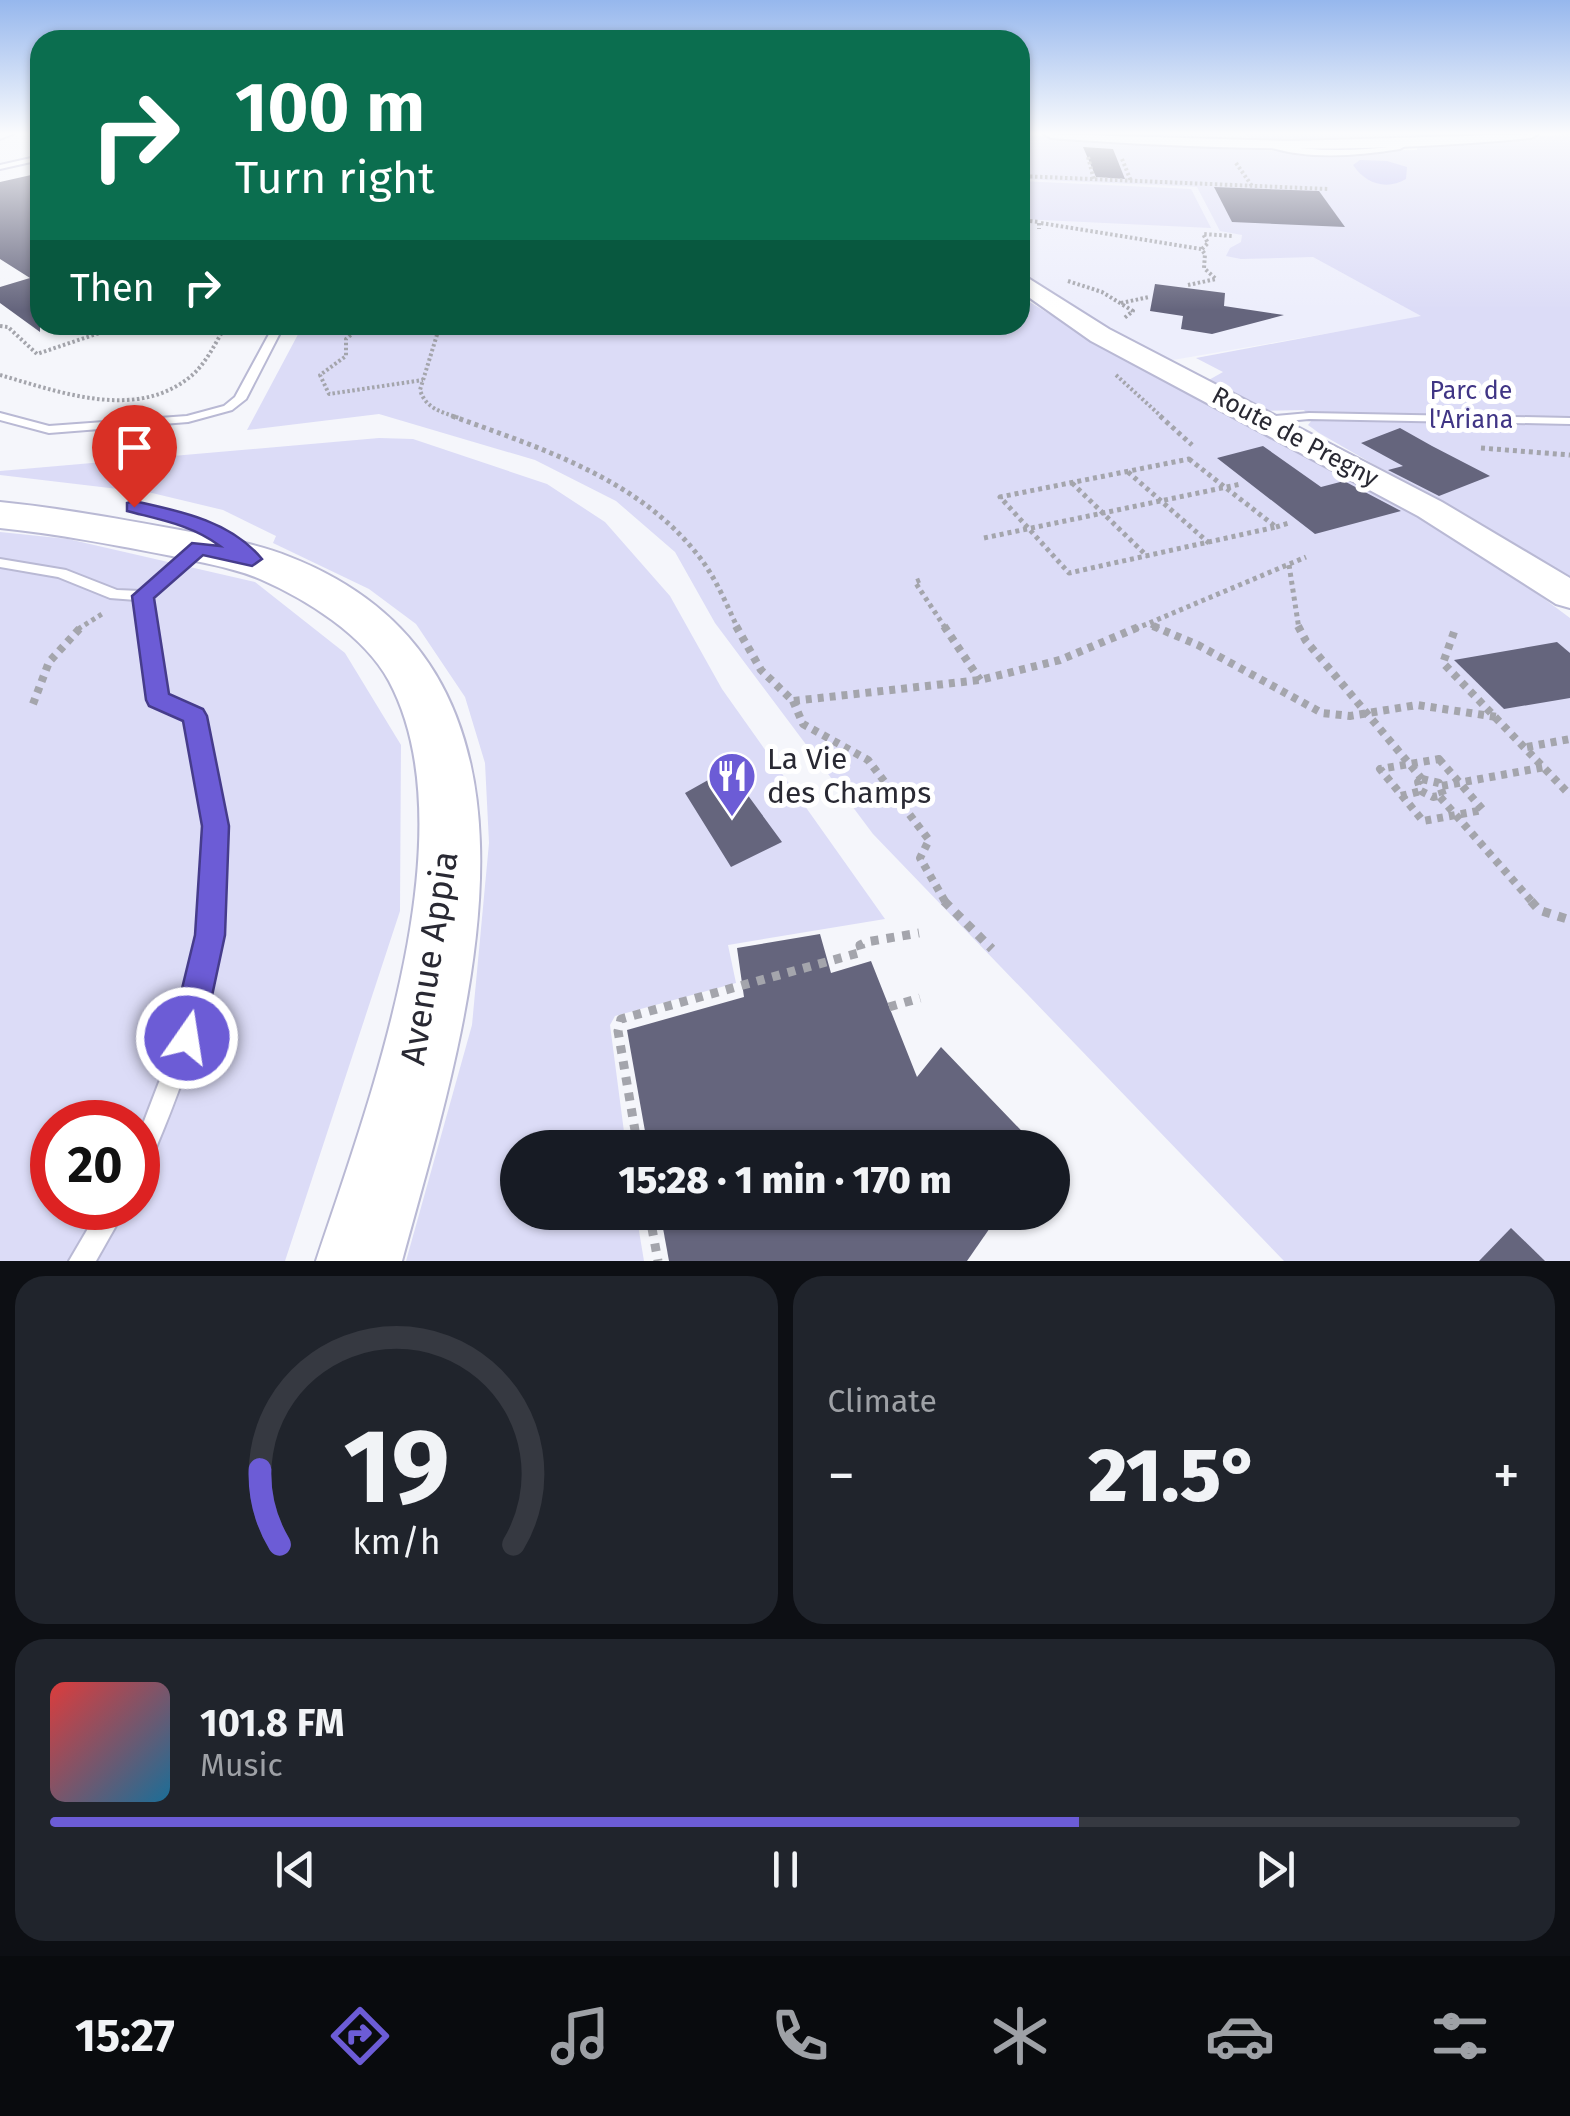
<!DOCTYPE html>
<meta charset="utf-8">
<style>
body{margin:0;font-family:"Fira Sans",sans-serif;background:#20242c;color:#f1f3f6;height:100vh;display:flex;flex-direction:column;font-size:38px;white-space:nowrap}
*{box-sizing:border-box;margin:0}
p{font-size:32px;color:#9ea1a6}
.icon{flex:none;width:55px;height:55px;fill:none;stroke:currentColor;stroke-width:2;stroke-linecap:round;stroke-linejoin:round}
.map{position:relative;height:1261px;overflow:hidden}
.sheet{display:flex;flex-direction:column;gap:15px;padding:15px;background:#0d0f14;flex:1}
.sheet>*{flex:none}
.guide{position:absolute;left:30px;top:30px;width:1000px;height:305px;border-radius:30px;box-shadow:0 2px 8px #0004;background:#0b6e4f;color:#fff;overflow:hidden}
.speed{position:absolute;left:30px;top:1100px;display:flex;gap:20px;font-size:50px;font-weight:700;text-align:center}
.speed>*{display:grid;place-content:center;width:130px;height:130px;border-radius:50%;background:#171b24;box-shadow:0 2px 8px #0004;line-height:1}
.speed .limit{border:15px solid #d22;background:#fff;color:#111}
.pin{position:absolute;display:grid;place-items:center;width:85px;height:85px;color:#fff;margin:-102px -42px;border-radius:50% 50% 50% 0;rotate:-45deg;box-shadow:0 0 10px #0007}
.pin .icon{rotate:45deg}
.me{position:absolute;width:110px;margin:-55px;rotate:13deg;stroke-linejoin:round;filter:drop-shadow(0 0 8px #0008)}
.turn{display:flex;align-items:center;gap:35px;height:210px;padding:0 40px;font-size:45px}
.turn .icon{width:130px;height:130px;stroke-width:2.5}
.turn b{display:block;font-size:70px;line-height:85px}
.then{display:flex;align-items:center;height:95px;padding:0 40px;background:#0003;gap:20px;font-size:38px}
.big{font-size:75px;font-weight:800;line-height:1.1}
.sheet .widget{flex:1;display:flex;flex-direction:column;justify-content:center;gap:15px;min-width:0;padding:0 35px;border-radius:30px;background:#20242c}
.sheet .dial{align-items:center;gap:0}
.dial svg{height:260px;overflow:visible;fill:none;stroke:#363941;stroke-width:7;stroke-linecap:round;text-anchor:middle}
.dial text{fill:#f1f3f6;stroke:none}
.song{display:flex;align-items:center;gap:30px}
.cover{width:120px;height:120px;border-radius:15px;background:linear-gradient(135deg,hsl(0 70% 55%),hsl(200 70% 35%))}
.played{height:10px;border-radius:5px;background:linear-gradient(90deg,#6c5cd6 70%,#363941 70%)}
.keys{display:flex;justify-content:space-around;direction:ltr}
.heat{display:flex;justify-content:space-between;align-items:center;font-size:55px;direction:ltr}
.sheet .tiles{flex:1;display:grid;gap:15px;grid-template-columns:1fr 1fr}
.widget:last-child{grid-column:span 2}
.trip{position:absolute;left:500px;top:1130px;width:570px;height:100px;border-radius:50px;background:#171b24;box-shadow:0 2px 8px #0004;font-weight:800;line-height:100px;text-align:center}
.tab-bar{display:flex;height:160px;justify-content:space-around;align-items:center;background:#090b0e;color:#9ea1a6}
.tab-bar .icon{width:70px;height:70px}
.tab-bar .selected{color:#6c5cd6}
.tab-bar b{font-size:45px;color:#f1f3f6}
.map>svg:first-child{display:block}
.built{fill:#edeefc}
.green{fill:#dcdcf7;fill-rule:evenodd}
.water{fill:#bcbbf4}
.building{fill:#65657d}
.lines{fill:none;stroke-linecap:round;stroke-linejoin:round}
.service-casing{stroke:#b9b9d4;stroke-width:4}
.minor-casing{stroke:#b9b9d4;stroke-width:4}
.tertiary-casing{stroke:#b9b9d4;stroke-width:4}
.primary-casing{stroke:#b9b9d4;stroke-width:4}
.path-far3{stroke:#a4a5ac;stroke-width:4;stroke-dasharray:2.5 2.5;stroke-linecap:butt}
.path-far2{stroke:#a4a5ac;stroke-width:5;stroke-dasharray:4 4;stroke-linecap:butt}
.path-far1{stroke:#a4a5ac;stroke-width:8;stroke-dasharray:6 6;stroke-linecap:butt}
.path{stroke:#a4a5ac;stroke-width:9;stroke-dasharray:8 8;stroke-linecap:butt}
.service{fill:#fff;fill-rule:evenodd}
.minor{fill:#fff;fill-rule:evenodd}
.tertiary{fill:#fff;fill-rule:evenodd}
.primary{fill:#fff;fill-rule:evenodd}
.route{fill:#6c5cd6;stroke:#463c8b;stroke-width:2.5}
.labels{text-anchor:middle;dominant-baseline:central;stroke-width:10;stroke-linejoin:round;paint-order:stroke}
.far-park-label{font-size:25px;fill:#403585;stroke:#fff}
.far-street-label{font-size:25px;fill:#292933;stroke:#fff}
.poi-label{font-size:30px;fill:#292933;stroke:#fff;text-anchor:start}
.near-street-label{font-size:35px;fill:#292933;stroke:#fff}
</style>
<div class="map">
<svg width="1570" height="1261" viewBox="0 0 1570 1261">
<rect width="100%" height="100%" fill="#f5f6fb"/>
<!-- built -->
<path class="built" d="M 1020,179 L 1197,187 L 1239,232 L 1297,248 L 1423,317 L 1167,361 L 1068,306 L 1020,272 Z"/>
<!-- green -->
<g class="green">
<path d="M 1020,134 L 1289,152 L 1417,150 L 1417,144 L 1570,134 L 1570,577 L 1319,433 L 1308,425 L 1312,420 L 1304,410 L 1260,411 L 1207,381 L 1223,372 L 1196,358 L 1421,316 L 1313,257 L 1241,259 L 1226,256 L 1230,248 L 1241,242 L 1242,235 L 1220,231 L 1197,187 L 1020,179 Z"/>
<path d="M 1082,134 L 1509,134 L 1257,141 L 1244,134 L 1175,138 Z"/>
<path d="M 1020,181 L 1191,189 L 1211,228 L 1020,219 Z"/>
<path d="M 1020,296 C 1199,408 1402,488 1570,618 L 1570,1261 L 1284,1261 L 873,834 L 715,623 L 675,552 L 616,501 L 535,460 L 379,414 L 247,430 L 303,325 L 1020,325 Z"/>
<path d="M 379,438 L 413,439 L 547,484 L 605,522 L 670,596 L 722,689 L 885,919 L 728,945 L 736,983 L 615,1016 L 610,1025 L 626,1147 L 518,1148 L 518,1212 L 636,1213 L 644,1261 L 406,1261 L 472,1025 L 489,843 L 485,763 L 465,697 L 416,624 L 369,589 L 273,543 L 276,536 L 223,510 L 152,493 L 0,475 L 0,471 Z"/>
<path d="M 0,532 L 68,539 L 255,582 L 345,653 L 401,745 L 400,911 L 285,1261 L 0,1261 ZM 52,1122 L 138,1122 L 138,1208 L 52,1208 Z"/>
</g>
<!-- water -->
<path class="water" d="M 1360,160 L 1387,161 L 1407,167 L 1406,179 C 1386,191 1365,183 1353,165 Z"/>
<!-- building -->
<g class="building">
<path d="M 1083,147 L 1113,149 L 1125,179 L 1096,177 Z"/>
<path d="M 40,173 L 40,332 L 0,303 L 0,287 L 30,278 L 0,259 L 0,182 Z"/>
<path d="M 1214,187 L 1319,191 L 1345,227 L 1232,222 Z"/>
<path d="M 1155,284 L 1225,293 L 1224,306 L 1284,315 L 1212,334 L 1181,329 L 1183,316 L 1150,311 Z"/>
<path d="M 1400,428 L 1432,446 L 1490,476 L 1439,496 L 1388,470 L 1403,466 L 1361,443 Z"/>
<path d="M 1263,446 L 1321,487 L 1344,481 L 1401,511 L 1315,534 L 1217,458 Z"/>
<path d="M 1557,642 L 1570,653 L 1570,698 L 1504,709 L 1454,660 Z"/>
<path d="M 733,766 L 749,787 L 744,790 L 782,842 L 731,867 L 685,793 Z"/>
<path d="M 820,934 L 831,973 L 871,961 L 917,1077 L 941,1047 L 1038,1148 L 648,1148 L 627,1030 L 744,997 L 737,948 Z"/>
<path d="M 660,1212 L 1001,1212 L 967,1261 L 669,1261 Z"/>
<path d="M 1511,1228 L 1545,1261 L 1479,1261 Z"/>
</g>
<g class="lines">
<!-- service casing -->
<g class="service-casing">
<g id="service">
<path d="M 1400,140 L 1405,146 L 1400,149 C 1357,156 1302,161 1261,144 L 1264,142 C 1308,152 1352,152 1396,146 L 1397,142 Z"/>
<path d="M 40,156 L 40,160 L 0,169 L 0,165 Z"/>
<path d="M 274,325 L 284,325 L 246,399 L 232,410 L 188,422 L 49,433 L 0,420 L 0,413 L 49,426 L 187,416 L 224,406 L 235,397 Z"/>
<path d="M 1309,413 L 1570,418 L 1570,424 L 1309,419 L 1264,423 L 1258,420 L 1264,417 Z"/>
<path d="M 199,544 L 206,548 L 204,551 L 150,597 L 166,696 L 200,712 C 207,728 209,746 213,763 C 248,903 202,1043 146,1171 L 138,1175 L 138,1137 L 174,1043 L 196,958 L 203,915 L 207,872 L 206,815 L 186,720 L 152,703 L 150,699 L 136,600 L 110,598 L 58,577 L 0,567 L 0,559 L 66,570 L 117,590 L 140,591 L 194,545 Z"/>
<path d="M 100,1208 L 126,1208 L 96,1261 L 69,1261 Z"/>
</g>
</g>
<!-- minor casing -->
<g class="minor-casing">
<g id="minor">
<path d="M 0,134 L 13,134 L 0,139 Z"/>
<path d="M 1044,134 L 1291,141 L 1538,134 L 1531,138 C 1371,154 1212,150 1051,138 Z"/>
</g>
</g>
<!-- tertiary casing -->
<g class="tertiary-casing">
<path id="tertiary" d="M 1020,273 L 1109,329 L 1442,502 L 1570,578 L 1570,608 L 1556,604 L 1418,516 L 1091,341 L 1020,291 Z"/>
</g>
<!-- primary casing -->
<g class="primary-casing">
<path id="primary" d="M 0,502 C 60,508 120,519 180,530 C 217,537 255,543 290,557 C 586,673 464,1032 402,1261 L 316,1261 C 367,1107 471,834 389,681 C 364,635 306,599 260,579 C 232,567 202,563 172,556 C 115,545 58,534 0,528 Z"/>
</g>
<!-- path-far3 -->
<g class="path-far3">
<path d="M 1088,157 L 1094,180"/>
<path d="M 1122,159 L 1131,181"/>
<path d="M 1236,163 L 1252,186"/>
<path d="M 1020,176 L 1328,189"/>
<path d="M 1020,220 L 1039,222 L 1039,229"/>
<path d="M 1041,223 L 1201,249 L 1205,254 L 1204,268 L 1216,279 L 1188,285"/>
<path d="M 1202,249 L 1208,243 L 1203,234 L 1233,236"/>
<path d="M 1068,281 L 1102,292 L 1133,311 L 1123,319"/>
<path d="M 1121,303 L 1149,297"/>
<path d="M 344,325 L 353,333 L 346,339 L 346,356 L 320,375 L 329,394 L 423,380"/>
<path d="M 440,325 L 420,390 C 426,409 442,412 459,418"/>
<path d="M 0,326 L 8,327 L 37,354 L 123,325"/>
<path d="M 0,375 C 60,392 135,421 190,377 C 206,364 216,342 226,325"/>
<path d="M 1116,375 L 1163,418"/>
</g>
<!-- path-far2 -->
<g class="path-far2">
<path d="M 452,416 C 540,448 637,478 697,554 C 715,576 726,603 738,629"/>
<path d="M 1160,416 L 1192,445"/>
<path d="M 1481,448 L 1570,455"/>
<path d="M 1189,459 L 1276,527 L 1069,573 L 1000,497 Z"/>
<path d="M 1128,472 L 1209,543"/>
<path d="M 1072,483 L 1147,556"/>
<path d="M 1276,527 L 1289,523"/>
<path d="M 984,538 L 1241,484"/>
<path d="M 1289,565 L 1299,629"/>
<path d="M 920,580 L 915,582 L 946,629"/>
<path d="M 1151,625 L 1159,629"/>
<path d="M 78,629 L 102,614"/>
<path d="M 1135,629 L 1306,557"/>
</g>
<!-- path-far1 -->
<g class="path-far1">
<path d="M 736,626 L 761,670 L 793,701 L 980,680 L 1060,660 L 1141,626"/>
<path d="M 944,626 L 980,680"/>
<path d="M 1153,626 L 1198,645 L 1322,713 L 1350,716 L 1417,705 L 1497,717"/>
<path d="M 1298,626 L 1306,641 L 1422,779"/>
<path d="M 1454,632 L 1443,663 L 1570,795"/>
<path d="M 793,701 L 803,724 L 868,760 L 929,840 L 920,858 L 946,903"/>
<path d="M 33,704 L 49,662 L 82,626"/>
<path d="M 1527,747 L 1570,739"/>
<path d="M 1439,759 L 1483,810 L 1423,821 L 1380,769 Z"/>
<path d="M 1422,779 L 1439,783 L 1443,795 L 1433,797 L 1421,791 L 1418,782 Z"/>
<path d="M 1442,786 L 1545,767"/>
<path d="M 1401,796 L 1421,791"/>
<path d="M 1440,797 L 1533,903"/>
</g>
<!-- path -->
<g class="path">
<path d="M 944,901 L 992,949"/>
<path d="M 1531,901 L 1539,910 L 1570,920"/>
<path d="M 889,1007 L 920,998"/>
<path d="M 638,1148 L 618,1031 L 621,1019 L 862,952 L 860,945 L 866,942 L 919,933"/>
<path d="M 649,1212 L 658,1261"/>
</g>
<!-- service -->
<use href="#service" class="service"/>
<!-- minor -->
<use href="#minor" class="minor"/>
<!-- tertiary -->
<use href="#tertiary" class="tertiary"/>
<!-- primary -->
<use href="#primary" class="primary"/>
</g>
<!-- sky -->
<linearGradient id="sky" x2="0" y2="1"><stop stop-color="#96b7ed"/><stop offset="0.43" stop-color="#fafbfd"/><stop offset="1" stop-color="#fafbfd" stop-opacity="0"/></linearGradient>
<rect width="1570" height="310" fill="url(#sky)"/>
<!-- route -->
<path class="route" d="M 134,501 C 180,511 231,521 262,559 L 252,566 L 203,555 L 154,598 L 169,694 L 203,709 L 207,716 L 229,826 L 225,935 L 203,1038 L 198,1049 L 187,1054 L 175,1049 L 170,1038 L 195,935 L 202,826 L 183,721 L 149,706 L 146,700 L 132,596 L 192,543 L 220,546 C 192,525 161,520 127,511 L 127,503 Z"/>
<!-- icons -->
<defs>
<g id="restaurant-pin" transform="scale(2.5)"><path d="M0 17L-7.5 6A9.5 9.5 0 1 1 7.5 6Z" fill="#6c5cd6" stroke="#fff"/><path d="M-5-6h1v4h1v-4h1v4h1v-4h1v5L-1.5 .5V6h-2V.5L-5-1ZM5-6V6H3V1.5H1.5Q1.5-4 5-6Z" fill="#fff"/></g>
</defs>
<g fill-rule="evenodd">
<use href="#restaurant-pin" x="732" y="776"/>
</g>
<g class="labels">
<!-- far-park labels -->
<g class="far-park-label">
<text x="1471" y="391">Parc de<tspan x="1471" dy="29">l'Ariana</tspan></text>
</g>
<!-- far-street labels -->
<g class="far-street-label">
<text transform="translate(1295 437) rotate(28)">Route de Pregny</text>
</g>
<!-- poi labels -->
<g class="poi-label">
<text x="767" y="759">La Vie<tspan x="767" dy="34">des Champs</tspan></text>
</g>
<!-- near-street labels -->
<g class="near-street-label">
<text transform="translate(429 958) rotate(-81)">Avenue Appia</text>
</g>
</g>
</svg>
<div class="speed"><div class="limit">20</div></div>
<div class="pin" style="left:134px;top:507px;background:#d93025"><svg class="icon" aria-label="arrive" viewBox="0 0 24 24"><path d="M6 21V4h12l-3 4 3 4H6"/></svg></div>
<svg class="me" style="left:187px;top:1038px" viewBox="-20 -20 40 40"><circle r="17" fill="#6c5cd6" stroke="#fff" stroke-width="3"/><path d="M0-11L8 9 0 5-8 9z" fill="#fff"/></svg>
<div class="trip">15:28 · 1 min · 170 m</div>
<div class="guide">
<div class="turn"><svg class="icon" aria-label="right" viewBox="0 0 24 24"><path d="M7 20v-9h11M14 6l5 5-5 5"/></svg><div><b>100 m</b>Turn right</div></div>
<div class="then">Then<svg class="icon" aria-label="right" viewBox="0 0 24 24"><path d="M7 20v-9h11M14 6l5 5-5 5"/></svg></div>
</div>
</div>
<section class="sheet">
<div class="tiles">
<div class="widget dial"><svg viewBox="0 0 100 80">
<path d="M14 69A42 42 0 1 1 86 69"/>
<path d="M14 69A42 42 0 0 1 8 46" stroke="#6c5cd6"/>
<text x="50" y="56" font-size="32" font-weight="700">19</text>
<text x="50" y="72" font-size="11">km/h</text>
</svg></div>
<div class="widget"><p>Climate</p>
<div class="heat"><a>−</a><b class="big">21.5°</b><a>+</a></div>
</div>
<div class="widget">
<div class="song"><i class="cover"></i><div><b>101.8 FM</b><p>Music</p></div></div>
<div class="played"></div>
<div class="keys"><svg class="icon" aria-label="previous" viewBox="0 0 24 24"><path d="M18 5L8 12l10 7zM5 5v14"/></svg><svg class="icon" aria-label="pause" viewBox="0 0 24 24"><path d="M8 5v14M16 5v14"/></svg><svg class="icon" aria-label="next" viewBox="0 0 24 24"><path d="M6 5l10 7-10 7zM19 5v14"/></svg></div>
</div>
</div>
</section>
<nav class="tab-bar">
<b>15:27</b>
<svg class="icon selected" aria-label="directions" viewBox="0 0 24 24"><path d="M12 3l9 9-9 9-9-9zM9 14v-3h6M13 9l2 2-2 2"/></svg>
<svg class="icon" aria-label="music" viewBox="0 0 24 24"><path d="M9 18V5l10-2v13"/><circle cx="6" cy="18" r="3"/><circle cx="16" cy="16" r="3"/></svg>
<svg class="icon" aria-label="phone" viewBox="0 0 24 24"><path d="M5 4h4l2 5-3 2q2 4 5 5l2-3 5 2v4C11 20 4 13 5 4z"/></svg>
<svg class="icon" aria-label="climate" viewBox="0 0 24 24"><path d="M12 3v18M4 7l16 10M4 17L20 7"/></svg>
<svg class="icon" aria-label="car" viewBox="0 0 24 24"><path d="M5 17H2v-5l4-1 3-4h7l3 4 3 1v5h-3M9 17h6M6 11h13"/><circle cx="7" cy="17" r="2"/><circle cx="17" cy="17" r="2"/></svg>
<svg class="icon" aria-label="filters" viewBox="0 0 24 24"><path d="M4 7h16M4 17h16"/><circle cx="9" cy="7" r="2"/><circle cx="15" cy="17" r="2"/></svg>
</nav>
